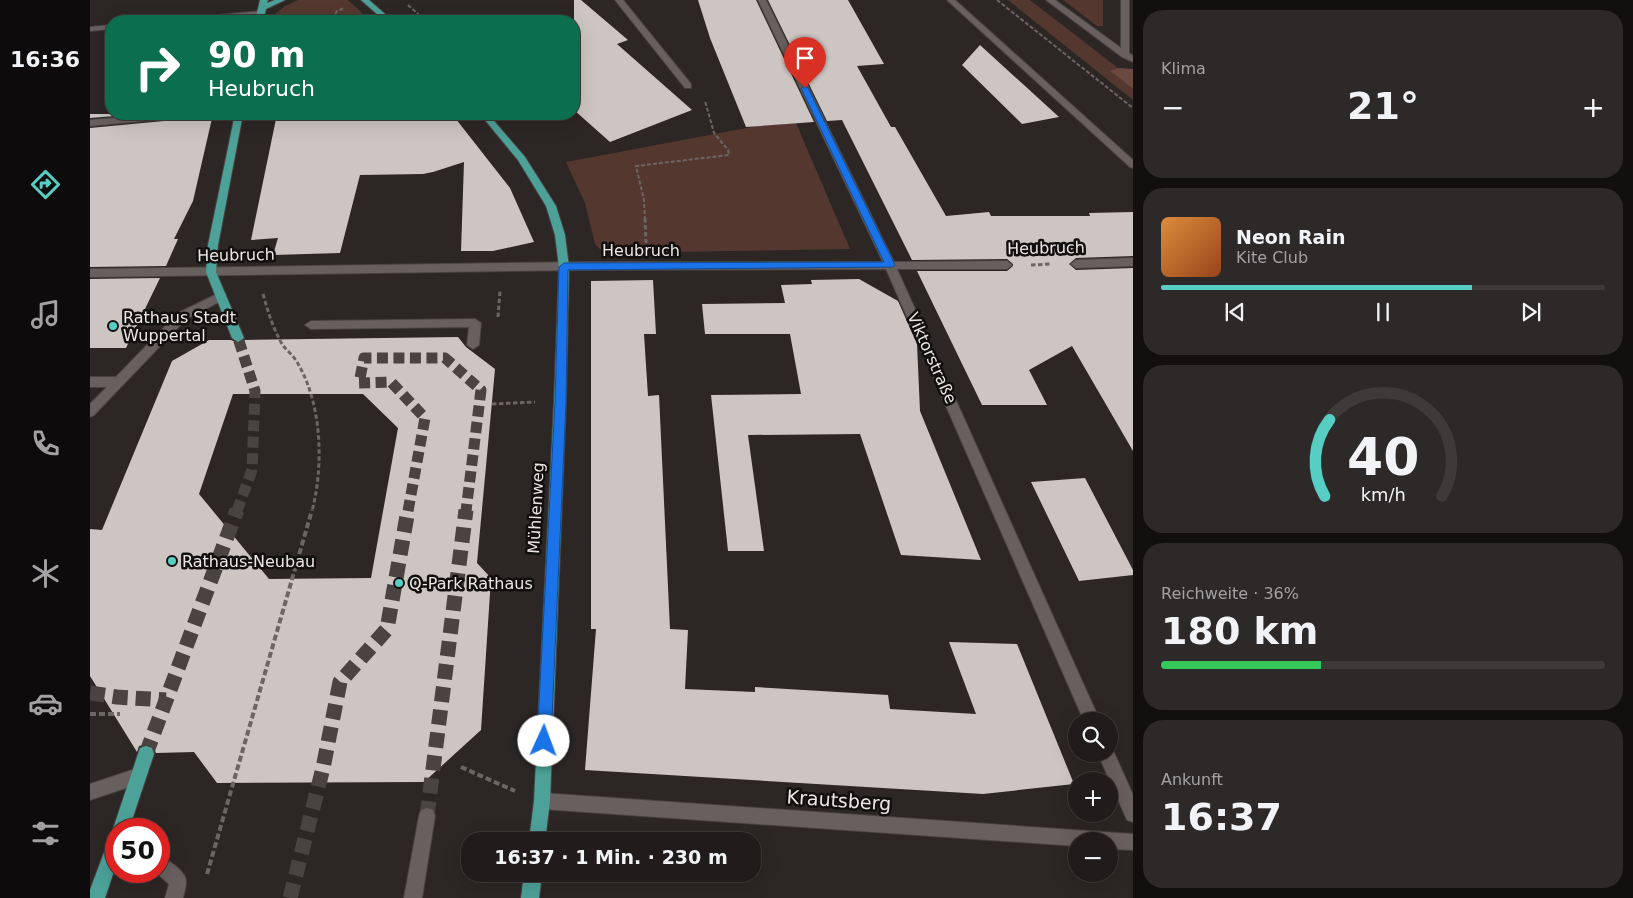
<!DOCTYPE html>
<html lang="de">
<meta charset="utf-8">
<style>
body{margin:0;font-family:"DejaVu Sans",sans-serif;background:#2d2928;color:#f1f3f6;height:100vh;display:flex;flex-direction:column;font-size:19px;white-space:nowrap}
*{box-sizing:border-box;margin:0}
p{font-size:16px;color:#a2a1a3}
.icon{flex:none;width:28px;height:28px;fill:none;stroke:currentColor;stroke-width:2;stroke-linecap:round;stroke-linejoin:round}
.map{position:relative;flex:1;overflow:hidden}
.sheet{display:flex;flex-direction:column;gap:10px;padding:10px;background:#120f0f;width:500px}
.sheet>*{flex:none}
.guide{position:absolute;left:15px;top:15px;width:475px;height:105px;border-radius:20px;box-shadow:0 5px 20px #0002,0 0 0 1px #3e3a3a;background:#0b6e4f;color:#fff;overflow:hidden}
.tools{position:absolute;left:978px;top:712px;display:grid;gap:10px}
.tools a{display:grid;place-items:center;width:50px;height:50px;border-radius:50%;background:#211c1b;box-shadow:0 5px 20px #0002,0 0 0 1px #3e3a3a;font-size:25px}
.speed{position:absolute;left:15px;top:818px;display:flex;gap:10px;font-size:25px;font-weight:700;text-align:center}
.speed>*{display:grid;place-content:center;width:65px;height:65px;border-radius:50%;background:#211c1b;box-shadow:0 5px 20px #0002,0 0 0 1px #3e3a3a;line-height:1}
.speed .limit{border:8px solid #d22;background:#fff;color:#111}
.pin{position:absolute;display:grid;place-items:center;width:42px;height:42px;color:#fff;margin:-51px -21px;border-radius:50% 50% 50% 0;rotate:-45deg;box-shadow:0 0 5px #0007}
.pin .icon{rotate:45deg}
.me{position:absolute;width:55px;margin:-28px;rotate:2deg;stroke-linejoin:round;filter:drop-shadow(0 0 4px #0008)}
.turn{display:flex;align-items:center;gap:18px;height:105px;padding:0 20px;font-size:22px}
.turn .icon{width:65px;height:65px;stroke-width:2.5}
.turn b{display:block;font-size:35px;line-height:42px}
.big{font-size:38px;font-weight:800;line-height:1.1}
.sheet .widget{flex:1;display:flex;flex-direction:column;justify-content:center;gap:8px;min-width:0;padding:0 18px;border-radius:20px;background:#2d2928}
.sheet .dial{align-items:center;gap:0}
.dial svg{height:130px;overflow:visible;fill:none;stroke:#3e3a3a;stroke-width:7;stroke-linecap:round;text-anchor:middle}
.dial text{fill:#f1f3f6;stroke:none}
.song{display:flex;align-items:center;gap:15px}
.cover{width:60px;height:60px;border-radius:8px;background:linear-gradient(135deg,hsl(30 70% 55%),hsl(20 70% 35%))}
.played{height:5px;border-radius:2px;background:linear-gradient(90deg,#56cec3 70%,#3e3a3a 70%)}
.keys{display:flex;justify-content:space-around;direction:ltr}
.heat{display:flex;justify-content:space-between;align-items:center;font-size:28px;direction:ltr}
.charge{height:8px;border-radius:4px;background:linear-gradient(90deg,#34c759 36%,#3e3a3a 0)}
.trip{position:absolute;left:371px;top:832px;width:300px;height:50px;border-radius:20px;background:#211c1b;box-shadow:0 5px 20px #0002,0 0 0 1px #3e3a3a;font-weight:800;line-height:50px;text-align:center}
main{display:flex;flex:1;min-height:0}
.tabs{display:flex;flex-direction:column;width:90px;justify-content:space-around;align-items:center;background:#0d0b0b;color:#a2a1a3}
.tabs .icon{width:35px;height:35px}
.tabs .active{color:#56cec3}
.tabs b{font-size:22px;color:#f1f3f6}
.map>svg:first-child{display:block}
.green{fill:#543830}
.forest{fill:#6b4940}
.building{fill:#cdc5c2;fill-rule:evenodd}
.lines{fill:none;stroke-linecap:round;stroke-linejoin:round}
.minor-tunnel-far1{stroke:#494341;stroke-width:11;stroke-dasharray:11 5.5;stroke-linecap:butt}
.minor-tunnel{stroke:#494341;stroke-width:15;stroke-dasharray:15 8;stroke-linecap:butt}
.major-tunnel-far1{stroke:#494341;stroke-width:11;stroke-dasharray:11 5.5;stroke-linecap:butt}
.major-tunnel{stroke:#494341;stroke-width:15;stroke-dasharray:15 8;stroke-linecap:butt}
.minor-casing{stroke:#484341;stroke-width:2}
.major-casing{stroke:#484341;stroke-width:2}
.path-far2{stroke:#6b6664;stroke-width:2;stroke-dasharray:4 2;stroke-linecap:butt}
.path-far1{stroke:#6b6664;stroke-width:3;stroke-dasharray:4.5 2.5;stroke-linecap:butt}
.path{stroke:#6b6664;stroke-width:4;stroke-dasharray:6 3;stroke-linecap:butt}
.minor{fill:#68605e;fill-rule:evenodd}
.major{fill:#4ca199;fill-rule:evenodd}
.route{fill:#1a73e8;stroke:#114b97}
.poi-dot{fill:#56cec3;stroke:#120f0f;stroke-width:2}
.labels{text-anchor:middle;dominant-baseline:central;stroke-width:5;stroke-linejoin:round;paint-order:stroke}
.street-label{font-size:16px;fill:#ece7e6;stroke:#120f0f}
.poi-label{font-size:16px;fill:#ece7e6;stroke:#120f0f;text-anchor:start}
.near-street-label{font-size:19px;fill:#ece7e6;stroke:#120f0f}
</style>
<main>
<nav class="tabs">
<b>16:36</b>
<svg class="icon active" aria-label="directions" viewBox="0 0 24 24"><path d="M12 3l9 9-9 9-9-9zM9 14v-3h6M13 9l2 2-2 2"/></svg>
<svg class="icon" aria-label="music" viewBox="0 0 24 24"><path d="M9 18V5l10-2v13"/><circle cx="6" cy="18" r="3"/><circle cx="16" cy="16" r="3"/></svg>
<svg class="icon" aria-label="phone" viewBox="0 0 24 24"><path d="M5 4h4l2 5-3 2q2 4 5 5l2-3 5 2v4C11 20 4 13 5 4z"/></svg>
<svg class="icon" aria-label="climate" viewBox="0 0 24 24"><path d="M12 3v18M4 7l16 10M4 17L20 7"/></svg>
<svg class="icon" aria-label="car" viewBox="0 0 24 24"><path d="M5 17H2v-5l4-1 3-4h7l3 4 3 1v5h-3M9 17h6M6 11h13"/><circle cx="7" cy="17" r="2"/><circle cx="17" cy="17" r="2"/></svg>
<svg class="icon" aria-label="filters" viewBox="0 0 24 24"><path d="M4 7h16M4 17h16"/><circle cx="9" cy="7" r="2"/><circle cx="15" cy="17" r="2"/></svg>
</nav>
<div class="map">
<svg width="1043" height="898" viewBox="0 0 1043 898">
<rect width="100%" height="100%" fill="#2c2624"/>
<!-- green -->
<g class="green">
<path d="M 208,0 L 258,0 L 281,21 L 179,19 L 195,6 Z"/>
<path d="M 918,0 L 940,0 L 1028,68 L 1020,71 L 1043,89 L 1043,100 Z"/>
<path d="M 973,0 L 1013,0 L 1013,26 L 1007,26 Z"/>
<path d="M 706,123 L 760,249 L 519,253 L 511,250 L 505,244 L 495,203 L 476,162 L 667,126 Z"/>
</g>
<!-- forest -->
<path class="forest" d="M 1028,68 L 1043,69 L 1043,89 L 1020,71 Z"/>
<!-- building -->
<g class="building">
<path d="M 484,0 L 491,0 L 538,40 L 527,44 L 602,110 L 520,142 L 484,110 Z"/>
<path d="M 608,0 L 666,0 L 724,122 L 656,127 L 620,38 Z"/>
<path d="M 678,0 L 758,0 L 794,64 L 767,66 L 801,127 L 805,127 L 856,216 L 899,212 L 901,216 L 1000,216 L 999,213 L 1043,212 L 1043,256 L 986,258 L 979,264 L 986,270 L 1043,268 L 1043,451 L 982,346 L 939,370 L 957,405 L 892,405 L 827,271 L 917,271 L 923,266 L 923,264 L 917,259 L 822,260 L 752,120 L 737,121 Z"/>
<path d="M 890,45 L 969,117 L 932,124 L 872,65 Z"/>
<path d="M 0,114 L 51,114 L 0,118 Z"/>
<path d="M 101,114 L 123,114 L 103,201 L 84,239 L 88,239 L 76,266 L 0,267 L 0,128 L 95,119 Z"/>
<path d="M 187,114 L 362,114 L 420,188 L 444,242 L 403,251 L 371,251 L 374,162 L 343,172 L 333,174 L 270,175 L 250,253 L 183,255 L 188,238 L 161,240 Z"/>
<path d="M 70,278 L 36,348 L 0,348 L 0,279 Z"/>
<path d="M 769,279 L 808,301 L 827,344 L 830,411 L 891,560 L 811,555 L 770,434 L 658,435 L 674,551 L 638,551 L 621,395 L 711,394 L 700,334 L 615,334 L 612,304 L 695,303 L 691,285 L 722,284 L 721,280 Z"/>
<path d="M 563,280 L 566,334 L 554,334 L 558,396 L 569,395 L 580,629 L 598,630 L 595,689 L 665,692 L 665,687 L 798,695 L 800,709 L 886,714 L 859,642 L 927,644 L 984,784 L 893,794 L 495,770 L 506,629 L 501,629 L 501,281 Z"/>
<path d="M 368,337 L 376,347 L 405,369 L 387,563 L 401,578 L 391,730 L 334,782 L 127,783 L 104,752 L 66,753 L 63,746 L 57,744 L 49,746 L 47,752 L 0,676 L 0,529 L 12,530 L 82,361 L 119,340 L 141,340 L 149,344 L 155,340 ZM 143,394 L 273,394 L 308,428 L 281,578 L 179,579 L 109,494 Z"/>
<path d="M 995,478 L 1043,570 L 1043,575 L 989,581 L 941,482 Z"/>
</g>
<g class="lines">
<!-- minor-tunnel-far1 -->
<path class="minor-tunnel-far1" d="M 318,511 L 335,418 L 301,382 L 269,383 L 274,358 L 355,358 L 391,390 L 376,511"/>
<!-- minor-tunnel -->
<g class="minor-tunnel">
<path d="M 0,693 L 27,697 L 76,700"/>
<path d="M 337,816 L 376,510"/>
<path d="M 200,898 L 233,768 L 250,682 L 297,629 L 318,510"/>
</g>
<!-- major-tunnel-far1 -->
<path class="major-tunnel-far1" d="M 147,511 L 162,470 L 165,391 L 148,338"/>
<!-- major-tunnel -->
<path class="major-tunnel" d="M 56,754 L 147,510"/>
<!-- minor casing -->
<g class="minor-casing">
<g id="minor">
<path d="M 525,0 L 533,0 L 601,84 L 601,88 L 595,88 Z"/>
<path d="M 668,0 L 676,0 L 804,262 L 917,261 L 922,265 L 917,269 L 807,269 L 1010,721 L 994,721 L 796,269 L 495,270 L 0,277 L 0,269 L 495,262 L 793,262 Z"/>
<path d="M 857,0 L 865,0 L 1043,160 L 1043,168 L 1040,167 Z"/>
<path d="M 956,0 L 965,0 L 1031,48 L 1031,0 L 1039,0 L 1039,53 L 1043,56 L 1043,62 L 1032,57 Z"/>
<path d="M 171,11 L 175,13 L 174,15 L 107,21 L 81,21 L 85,19 Z"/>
<path d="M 21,25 L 21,29 L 0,31 L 0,27 Z"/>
<path d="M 70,114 L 99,114 L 95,117 L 0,126 L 0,120 Z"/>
<path d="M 1043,258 L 1043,266 L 986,268 L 981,264 L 986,260 Z"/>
<path d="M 131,292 L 135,293 L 136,296 L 135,299 L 96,319 L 4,415 L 0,417 L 0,404 L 17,387 L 0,387 L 0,377 L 26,377 L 88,313 Z"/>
<path d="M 385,319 L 391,323 L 389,345 L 383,349 L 377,345 L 379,327 L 221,329 L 215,325 L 221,321 Z"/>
<path d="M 1019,747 L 1022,748 L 1043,795 L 1043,822 L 1037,820 L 1008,754 L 1019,754 Z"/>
<path d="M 48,768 L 54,770 L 56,776 L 54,782 L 0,800 L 0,784 Z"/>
<path d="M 452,793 L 1043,834 L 1043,850 L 1019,849 L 1019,841 L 986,841 L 986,846 L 452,809 L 446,807 L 444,801 L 446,795 Z"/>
<path d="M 337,808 L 343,810 L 345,816 L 332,898 L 314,898 L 329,816 L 331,810 Z"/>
<path d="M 69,856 C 77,859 97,872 96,882 C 96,887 94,893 93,898 L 75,898 L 79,884 L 64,871 L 69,871 Z"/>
</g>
</g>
<!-- major casing -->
<g class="major-casing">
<g id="major">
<path d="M 170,0 L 178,0 L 177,3 L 185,0 L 195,0 L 176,9 L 173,21 L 165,21 Z"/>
<path d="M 271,0 L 279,0 L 303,21 L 295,21 Z"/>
<path d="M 145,114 L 153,114 L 128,245 L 126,272 L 154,338 L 148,342 L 142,338 L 116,272 L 118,245 Z"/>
<path d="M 390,114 L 398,114 L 435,157 L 466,206 L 475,235 L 479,267 L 476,402 L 460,801 L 455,841 L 439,841 L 444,801 L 464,402 L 469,267 L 465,235 L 456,206 L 428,160 Z"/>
<path d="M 56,746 L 62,748 L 64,754 L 39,829 L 26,829 L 26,865 L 15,898 L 0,898 L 0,890 L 18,842 L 20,836 L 25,834 L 23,829 L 50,748 Z"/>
<path d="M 434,874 L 452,874 L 449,898 L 431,898 Z"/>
</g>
</g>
<!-- path-far2 -->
<g class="path-far2">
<path d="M 907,0 L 1043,108"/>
<path d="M 318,5 L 336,21"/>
<path d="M 242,19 L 247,11 L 254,8"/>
<path d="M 214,21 L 234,18 L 244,21"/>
<path d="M 555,220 L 554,200 L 546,166 L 639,155 L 638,150 L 624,133 L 615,101"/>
</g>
<!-- path-far1 -->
<g class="path-far1">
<path d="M 555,218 L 556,243"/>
<path d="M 941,265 L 960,264"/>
<path d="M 173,294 C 178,312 183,328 192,344 C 196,350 203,355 207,362 C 232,403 234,466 222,511"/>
<path d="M 408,317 L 410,291"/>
<path d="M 402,404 L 445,402"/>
</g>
<!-- path -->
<g class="path">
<path d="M 0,714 L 30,714"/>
<path d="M 371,767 L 425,791"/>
<path d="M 117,874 L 222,510"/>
</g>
<!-- minor -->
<use href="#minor" class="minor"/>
<!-- major -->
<use href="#major" class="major"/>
</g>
<!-- route -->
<path class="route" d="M 715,86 L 718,88 L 805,265 L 803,267 L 478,270 L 476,402 L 461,741 L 459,746 L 454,748 L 449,746 L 447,741 L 465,402 L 469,267 L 474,263 L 794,262 L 711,88 Z"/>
<!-- markers -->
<g class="poi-dot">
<circle cx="23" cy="326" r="5"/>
<circle cx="82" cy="561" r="5"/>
<circle cx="309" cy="583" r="5"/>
</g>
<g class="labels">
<!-- street labels -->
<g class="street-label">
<text transform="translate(956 248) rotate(-1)">Heubruch</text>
<text x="551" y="250">Heubruch</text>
<text transform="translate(146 255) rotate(-1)">Heubruch</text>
<text transform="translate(842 358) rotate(66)">Viktorstraße</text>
<text transform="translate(446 508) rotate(-87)">Mühlenweg</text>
</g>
<!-- poi labels -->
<g class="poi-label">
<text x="33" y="317">Rathaus Stadt<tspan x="33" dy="18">Wuppertal</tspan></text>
<text x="92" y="561">Rathaus-Neubau</text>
<text x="319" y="583">Q-Park Rathaus</text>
</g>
<!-- near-street labels -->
<g class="near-street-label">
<text transform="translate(749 800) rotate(4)">Krautsberg</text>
</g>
</g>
</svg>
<div class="tools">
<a><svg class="icon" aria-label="search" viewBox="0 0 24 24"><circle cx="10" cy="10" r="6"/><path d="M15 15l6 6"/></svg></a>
<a>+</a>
<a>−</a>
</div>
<div class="speed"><div class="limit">50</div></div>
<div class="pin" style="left:715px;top:88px;background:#d93025"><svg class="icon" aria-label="arrive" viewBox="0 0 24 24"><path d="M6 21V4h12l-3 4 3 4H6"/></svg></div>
<svg class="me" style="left:454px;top:741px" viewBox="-20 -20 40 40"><circle r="19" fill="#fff"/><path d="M0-13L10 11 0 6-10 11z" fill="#1a73e8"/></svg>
<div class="trip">16:37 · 1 Min. · 230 m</div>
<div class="guide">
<div class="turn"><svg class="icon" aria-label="right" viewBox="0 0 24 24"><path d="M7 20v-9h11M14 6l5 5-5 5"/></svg><div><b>90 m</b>Heubruch</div></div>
</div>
</div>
<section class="sheet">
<div class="widget"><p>Klima</p>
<div class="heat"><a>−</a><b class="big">21°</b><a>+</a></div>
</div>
<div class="widget">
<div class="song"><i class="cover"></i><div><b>Neon Rain</b><p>Kite Club</p></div></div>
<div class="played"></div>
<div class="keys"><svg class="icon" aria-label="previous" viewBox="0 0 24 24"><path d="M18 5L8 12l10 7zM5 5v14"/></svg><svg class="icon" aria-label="pause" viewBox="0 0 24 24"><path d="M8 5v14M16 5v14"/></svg><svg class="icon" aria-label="next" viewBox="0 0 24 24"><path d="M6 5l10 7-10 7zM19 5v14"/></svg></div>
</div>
<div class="widget dial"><svg viewBox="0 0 100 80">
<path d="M14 69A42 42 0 1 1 86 69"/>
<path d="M14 69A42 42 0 0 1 17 22" stroke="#56cec3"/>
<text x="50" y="56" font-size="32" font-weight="700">40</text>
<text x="50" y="72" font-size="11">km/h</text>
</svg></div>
<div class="widget"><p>Reichweite · 36%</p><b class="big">180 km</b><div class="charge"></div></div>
<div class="widget"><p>Ankunft</p><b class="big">16:37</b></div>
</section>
</main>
